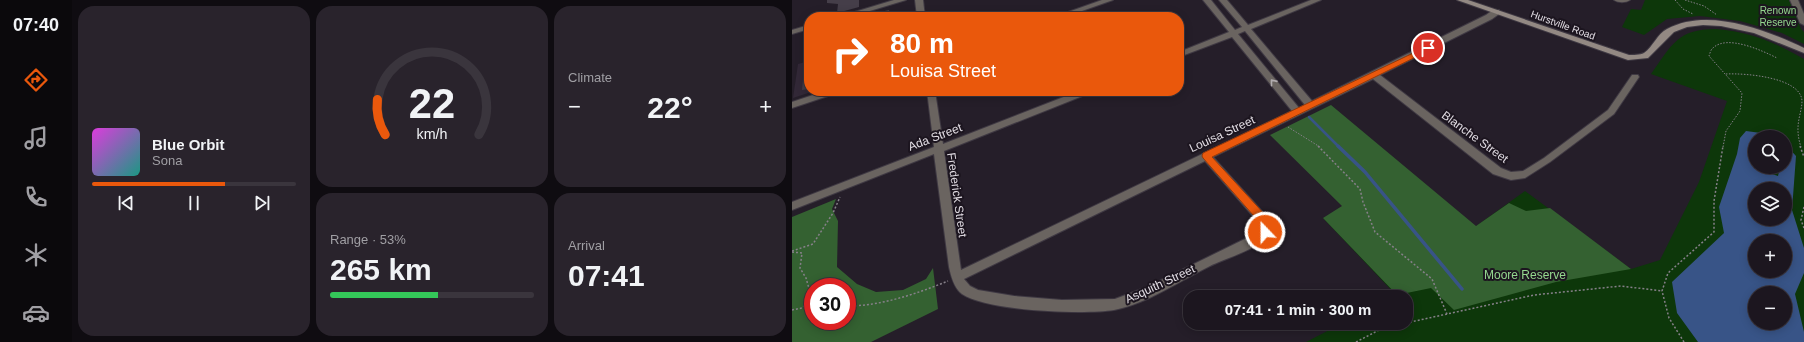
<!DOCTYPE html>
<meta charset="utf-8">
<style>
body{margin:0;font-family:Arial,sans-serif;background:#29232c;color:#f1f3f6;height:100vh;display:flex;flex-direction:column;font-size:15px;white-space:nowrap}
*{box-sizing:border-box;margin:0}
p{font-size:13px;color:#a09fa4}
.icon{flex:none;width:22px;height:22px;fill:none;stroke:currentColor;stroke-width:2;stroke-linecap:round;stroke-linejoin:round}
.map{position:relative;flex:1;overflow:hidden}
.panel{display:flex;flex-direction:column;gap:6px;padding:6px;background:#0f0c11;width:720px}
.panel>*{flex:none}
.guide{position:absolute;left:12px;top:12px;width:380px;height:84px;border-radius:16px;box-shadow:0 2px 10px #0003,0 0 0 1px #3a353d;background:#ea580c;color:#fff;overflow:hidden}
.fabs{position:absolute;left:956px;top:130px;display:grid;gap:8px}
.fabs a{display:grid;place-items:center;width:44px;height:44px;border-radius:50%;background:#1c161f;box-shadow:0 2px 10px #0003,0 0 0 1px #3a353d;font-size:20px}
.speed{position:absolute;left:12px;top:278px;display:flex;gap:8px;font-size:20px;font-weight:700;text-align:center}
.speed>*{display:grid;place-content:center;width:52px;height:52px;border-radius:50%;background:#1c161f;box-shadow:0 2px 10px #0003,0 0 0 1px #3a353d;line-height:1}
.speed .limit{border:6px solid #d22;background:#fff;color:#111}
.pin{position:absolute;display:grid;place-items:center;width:34px;height:34px;color:#fff;margin:-17px;border:2px solid #fff;border-radius:50%;box-shadow:0 1px 4px #0007}
.me{position:absolute;width:44px;margin:-22px;rotate:338deg;stroke-linejoin:round;filter:drop-shadow(0 0 3px #0008)}
.turn{display:flex;align-items:center;gap:14px;height:84px;padding:0 20px;font-size:18px}
.turn .icon{width:52px;height:52px;stroke-width:2.5}
.turn b{display:block;font-size:28px;line-height:34px}
.big{font-size:30px;font-weight:800;line-height:1.1}
.panel .tile{flex:1;display:flex;flex-direction:column;justify-content:center;gap:6px;min-width:0;padding:0 14px;border-radius:16px;background:#29232c}
.panel .dial{align-items:center;gap:0}
.dial svg{height:104px;overflow:visible;fill:none;stroke:#3a353d;stroke-width:7;stroke-linecap:round;text-anchor:middle}
.dial text{fill:#f1f3f6;stroke:none}
.song{display:flex;align-items:center;gap:12px}
.cover{width:48px;height:48px;border-radius:6px;background:linear-gradient(135deg,hsl(300 70% 55%),hsl(170 70% 35%))}
.played{height:4px;border-radius:2px;background:linear-gradient(90deg,#ea580c 65%,#3a353d 65%)}
.keys{display:flex;justify-content:space-around;direction:ltr}
.heat{display:flex;justify-content:space-between;align-items:center;font-size:22px;direction:ltr}
.charge{height:6px;border-radius:3px;background:linear-gradient(90deg,#34c759 53%,#3a353d 0)}
.panel .tiles{flex:1;display:grid;gap:6px;grid-template-columns:repeat(3,1fr)}
.tile:first-child{grid-row:span 2}
.trip{position:absolute;left:391px;top:290px;width:230px;height:40px;border-radius:16px;background:#1c161f;box-shadow:0 2px 10px #0003,0 0 0 1px #3a353d;font-weight:800;line-height:40px;text-align:center}
main{display:flex;flex:1;min-height:0}
.dock{display:flex;flex-direction:column;width:72px;justify-content:space-around;align-items:center;background:#0b090c;color:#a09fa4}
.dock .icon{width:28px;height:28px}
.dock .current{color:#ea580c}
.dock b{font-size:18px;color:#f1f3f6}
.map>svg:first-child{display:block}
.education{fill:#322837}
.green{fill:#0d370a;fill-rule:evenodd}
.forest{fill:#346131;fill-rule:evenodd}
.water{fill:#385487;fill-rule:evenodd}
.lines{fill:none;stroke-linecap:round;stroke-linejoin:round}
.stream-far1{stroke:#385487;stroke-width:2.5}
.stream{stroke:#385487;stroke-width:3.5}
.building{fill:#453e49}
.minor-casing{stroke:#3f3943;stroke-width:2}
.secondary-casing{stroke:#3f3943;stroke-width:2}
.path-far1{stroke:#868089;stroke-width:1;stroke-dasharray:1.5 1.5;stroke-linecap:butt}
.path{stroke:#868089;stroke-width:1.5;stroke-dasharray:2 2;stroke-linecap:butt}
.minor{fill:#6a6460;fill-rule:evenodd}
.secondary{fill:#938983;fill-rule:evenodd}
.oneway{stroke:#b1acaf}
.route{fill:#ea580c;stroke:#983908}
.labels{text-anchor:middle;dominant-baseline:central;stroke-width:4;stroke-linejoin:round;paint-order:stroke}
.far-park-label{font-size:10px;fill:#94d78e;stroke:#1c151f}
.far-street-label{font-size:10px;fill:#e1dce3;stroke:#1c151f}
.street-label{font-size:12px;fill:#e1dce3;stroke:#1c151f}
.park-label{font-size:12px;fill:#94d78e;stroke:#1c151f}
</style>
<main>
<nav class="dock">
<b>07:40</b>
<svg class="icon current" aria-label="directions" viewBox="0 0 24 24"><path d="M12 3l9 9-9 9-9-9zM9 14v-3h6M13 9l2 2-2 2"/></svg>
<svg class="icon" aria-label="music" viewBox="0 0 24 24"><path d="M9 18V5l10-2v13"/><circle cx="6" cy="18" r="3"/><circle cx="16" cy="16" r="3"/></svg>
<svg class="icon" aria-label="phone" viewBox="0 0 24 24"><path d="M5 4h4l2 5-3 2q2 4 5 5l2-3 5 2v4C11 20 4 13 5 4z"/></svg>
<svg class="icon" aria-label="climate" viewBox="0 0 24 24"><path d="M12 3v18M4 7l16 10M4 17L20 7"/></svg>
<svg class="icon" aria-label="car" viewBox="0 0 24 24"><path d="M5 17H2v-5l4-1 3-4h7l3 4 3 1v5h-3M9 17h6M6 11h13"/><circle cx="7" cy="17" r="2"/><circle cx="17" cy="17" r="2"/></svg>
</nav>
<section class="panel">
<div class="tiles">
<div class="tile">
<div class="song"><i class="cover"></i><div><b>Blue Orbit</b><p>Sona</p></div></div>
<div class="played"></div>
<div class="keys"><svg class="icon" aria-label="previous" viewBox="0 0 24 24"><path d="M18 5L8 12l10 7zM5 5v14"/></svg><svg class="icon" aria-label="pause" viewBox="0 0 24 24"><path d="M8 5v14M16 5v14"/></svg><svg class="icon" aria-label="next" viewBox="0 0 24 24"><path d="M6 5l10 7-10 7zM19 5v14"/></svg></div>
</div>
<div class="tile dial"><svg viewBox="0 0 100 80">
<path d="M14 69A42 42 0 1 1 86 69"/>
<path d="M14 69A42 42 0 0 1 8 42" stroke="#ea580c"/>
<text x="50" y="56" font-size="32" font-weight="700">22</text>
<text x="50" y="72" font-size="11">km/h</text>
</svg></div>
<div class="tile"><p>Climate</p>
<div class="heat"><a>−</a><b class="big">22°</b><a>+</a></div>
</div>
<div class="tile"><p>Range · 53%</p><b class="big">265 km</b><div class="charge"></div></div>
<div class="tile"><p>Arrival</p><b class="big">07:41</b></div>
</div>
</section>
<div class="map">
<svg width="1012" height="342" viewBox="0 0 1012 342">
<rect width="100%" height="100%" fill="#251e29"/>
<!-- education -->
<path class="education" d="M 17,61 L 17,91 L 22,91 L 1,98 L 6,64 Z"/>
<!-- green -->
<g class="green">
<path d="M 853,0 L 997,0 L 1009,29 L 1012,32 L 1012,44 L 990,33 L 948,21 L 908,16 L 875,19 L 852,35 L 830,27 L 839,9 L 849,10 Z"/>
<path d="M 924,29 C 959,32 982,42 1012,59 L 1012,342 L 514,342 L 551,323 L 614,323 L 614,297 L 601,297 L 604,295 L 531,218 L 651,250 L 733,191 L 839,269 L 868,260 L 907,182 L 935,101 L 859,74 C 880,45 885,29 924,29 ZM 963,137 L 993,137 L 993,167 L 963,167 ZM 963,189 L 993,189 L 993,219 L 963,219 ZM 963,241 L 993,241 L 993,271 L 963,271 ZM 963,293 L 993,293 L 993,323 L 963,323 Z"/>
</g>
<!-- forest -->
<g class="forest">
<path d="M 539,105 L 684,226 L 717,203 L 734,211 L 758,208 L 839,269 L 764,282 L 662,310 L 639,288 L 605,295 L 531,218 L 550,206 L 478,135 Z"/>
<path d="M 44,199 L 40,209 L 46,221 L 45,267 L 65,284 L 84,292 L 111,290 L 134,279 L 141,268 L 146,309 L 79,342 L 0,342 L 0,217 ZM 21,287 L 55,287 L 55,321 L 21,321 Z"/>
</g>
<!-- water -->
<path class="water" d="M 954,131 L 969,133 L 984,137 L 963,137 L 963,146 L 961,146 L 963,151 L 963,167 L 975,167 L 980,174 L 986,176 L 988,167 L 993,167 L 993,144 L 1004,156 L 1000,210 L 1012,248 L 1012,273 L 1003,294 L 1012,332 L 1012,342 L 906,342 L 885,313 L 880,282 L 932,233 L 927,207 L 945,154 L 948,138 ZM 963,189 L 993,189 L 993,219 L 963,219 ZM 963,241 L 993,241 L 993,271 L 963,271 ZM 963,293 L 993,293 L 993,323 L 963,323 Z"/>
<g class="lines">
<!-- stream-far1 -->
<path class="stream-far1" d="M 517,117 L 547,147"/>
<!-- stream -->
<path class="stream" d="M 546,146 L 573,172 L 670,289"/>
</g>
<!-- building -->
<g class="building">
<path d="M 35,0 L 67,0 L 67,7 L 45,13 L 46,4 L 35,3 Z"/>
<path d="M 97,10 L 98,16 L 71,17 L 71,16 Z"/>
<path d="M 17,68 L 17,89 L 10,90 L 12,69 Z"/>
</g>
<g class="lines">
<!-- minor casing -->
<g class="minor-casing">
<g id="minor">
<path d="M 102,0 L 114,0 L 58,17 L 46,17 Z"/>
<path d="M 123,0 L 131,0 L 133,17 L 125,17 Z"/>
<path d="M 310,0 L 321,0 L 273,17 L 262,17 Z"/>
<path d="M 411,0 L 419,0 L 443,30 L 450,27 L 427,0 L 435,0 L 456,25 L 519,0 L 529,0 L 459,29 L 520,101 L 694,15 L 701,10 L 707,10 L 707,14 L 700,19 L 588,75 L 709,168 L 719,172 L 731,171 L 752,158 L 816,110 L 840,75 L 846,75 L 847,77 L 822,114 L 758,162 L 733,178 L 719,180 L 701,174 L 581,79 L 421,157 L 476,218 C 479,223 481,229 477,235 C 467,249 434,258 418,266 C 387,281 357,303 322,310 C 292,315 195,311 170,294 C 162,288 159,276 157,267 L 142,154 L 0,210 L 0,202 L 142,147 L 135,91 L 143,91 L 151,144 L 287,91 L 299,91 L 298,93 L 152,151 L 169,270 L 500,111 L 440,37 L 387,57 L 387,52 L 437,32 ZM 453,31 L 513,105 L 507,108 L 446,34 ZM 413,161 L 467,223 L 468,230 L 465,233 L 355,287 L 323,299 L 270,300 L 222,296 L 186,290 L 178,286 L 172,279 Z"/>
<path d="M 822,0 L 838,0 C 834,3 826,3 822,0 Z"/>
<path d="M 998,0 L 1006,0 L 1012,14 L 1012,25 L 1008,23 Z"/>
<path d="M 17,25 L 17,29 L 0,34 L 0,30 Z"/>
<path d="M 33,91 L 46,91 L 45,93 L 0,108 L 0,102 Z"/>
</g>
</g>
<!-- secondary casing -->
<g class="secondary-casing">
<path id="secondary" d="M 665,0 L 676,0 L 837,55 C 841,55 848,55 852,53 C 861,47 865,34 875,29 C 916,7 974,30 1012,48 L 1012,53 L 962,33 L 929,26 L 911,25 L 895,27 L 882,32 L 856,58 L 836,60 Z"/>
</g>
<!-- path-far1 -->
<g class="path-far1">
<path d="M 883,0 L 891,9 L 901,14"/>
<path d="M 893,0 L 912,6 L 925,15"/>
<path d="M 934,74 C 952,73 1009,77 1010,101 C 1010,107 1008,113 1007,119 C 1005,129 1006,138 1009,147"/>
<path d="M 496,127 L 528,147"/>
<path d="M 931,147 L 934,131 L 948,111 L 950,93 L 917,56 C 918,53 919,49 921,48 C 935,34 971,51 985,58"/>
</g>
<!-- path -->
<g class="path">
<path d="M 526,146 L 568,189 L 571,202 L 583,232 L 640,279 L 655,314"/>
<path d="M 1008,146 L 1012,157"/>
<path d="M 1012,207 L 1009,220 L 1012,228"/>
<path d="M 0,251 L 21,244 L 41,213 L 48,197"/>
<path d="M 0,252 L 10,253 L 8,268 L 14,278 L 18,292 L 21,294"/>
<path d="M 55,306 C 89,306 124,294 156,281"/>
<path d="M 0,310 L 10,308 L 21,297"/>
<path d="M 614,323 L 742,295 L 829,286 L 870,291"/>
<path d="M 564,342 L 591,328 L 613,323"/>
<path d="M 892,342 L 877,318 L 870,291 L 876,273 L 922,232 L 922,201 L 931,146"/>
</g>
<!-- minor -->
<use href="#minor" class="minor"/>
<!-- secondary -->
<use href="#secondary" class="secondary"/>
</g>
<!-- one-way arrows -->
<defs><path id="oneway-chevron" d="M-2-3.5L2.5 0L-2 3.5" fill="none" stroke-width="1.6" stroke-linecap="round" stroke-linejoin="round"/></defs>
<use class="oneway" href="#oneway-chevron" transform="translate(481 82) rotate(-129)"/>
<!-- route -->
<path class="route" d="M 636,46 L 638,47 L 638,50 L 420,157 L 476,218 C 479,224 480,229 477,235 L 470,235 L 468,223 L 411,158 L 410,156 L 411,153 Z"/>
<g class="labels">
<!-- far-park labels -->
<g class="far-park-label">
<text x="986" y="10">Renown<tspan x="986" dy="12">Reserve</tspan></text>
</g>
<!-- far-street labels -->
<g class="far-street-label">
<text transform="translate(771 25) rotate(20)">Hurstville Road</text>
</g>
<!-- street labels -->
<g class="street-label">
<text transform="translate(430 134) rotate(-25)">Louisa Street</text>
<text transform="translate(143 137) rotate(-21)">Ada Street</text>
<text transform="translate(683 137) rotate(36)">Blanche Street</text>
<text transform="translate(165 195) rotate(82)">Frederick Street</text>
<text transform="translate(368 284) rotate(-25)">Asquith Street</text>
</g>
<!-- park labels -->
<g class="park-label">
<text x="733" y="275">Moore Reserve</text>
</g>
</g>
</svg>
<div class="fabs">
<a><svg class="icon" aria-label="search" viewBox="0 0 24 24"><circle cx="10" cy="10" r="6"/><path d="M15 15l6 6"/></svg></a>
<a><svg class="icon" aria-label="layers" viewBox="0 0 24 24"><path d="M12 4l9 5-9 5-9-5zM3 14l9 5 9-5"/></svg></a>
<a>+</a>
<a>−</a>
</div>
<div class="speed"><div class="limit">30</div></div>
<div class="pin" style="left:636px;top:48px;background:#d93025"><svg class="icon" aria-label="arrive" viewBox="0 0 24 24"><path d="M6 21V4h12l-3 4 3 4H6"/></svg></div>
<svg class="me" style="left:473px;top:232px" viewBox="-20 -20 40 40"><circle r="17" fill="#ea580c" stroke="#fff" stroke-width="3"/><path d="M0-11L8 9 0 5-8 9z" fill="#fff"/></svg>
<div class="trip">07:41 · 1 min · 300 m</div>
<div class="guide">
<div class="turn"><svg class="icon" aria-label="right" viewBox="0 0 24 24"><path d="M7 20v-9h11M14 6l5 5-5 5"/></svg><div><b>80 m</b>Louisa Street</div></div>
</div>
</div>
</main>
